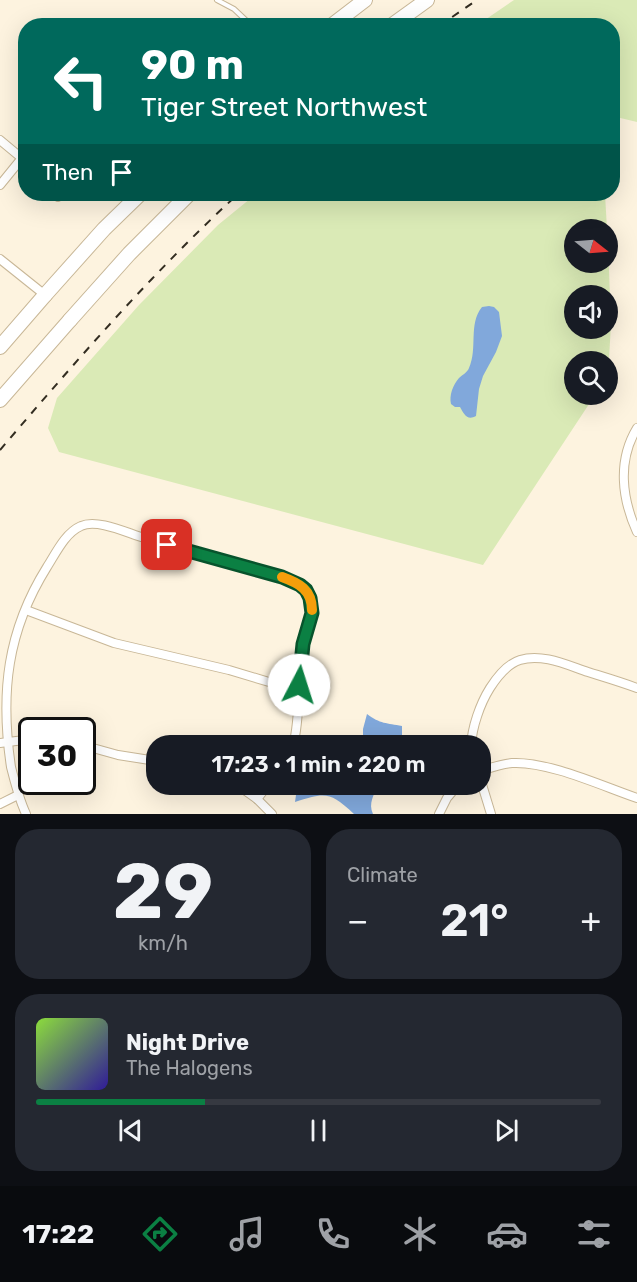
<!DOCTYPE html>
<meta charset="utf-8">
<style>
body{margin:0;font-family:Rubik,sans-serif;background:#242831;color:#f1f3f6;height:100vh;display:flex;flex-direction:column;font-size:22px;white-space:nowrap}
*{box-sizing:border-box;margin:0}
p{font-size:20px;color:#9ea1a6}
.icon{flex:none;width:33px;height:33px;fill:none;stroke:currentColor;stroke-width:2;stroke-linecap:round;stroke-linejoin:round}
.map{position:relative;height:814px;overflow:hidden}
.panel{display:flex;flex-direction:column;gap:15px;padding:15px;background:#0d0f14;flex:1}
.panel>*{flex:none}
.top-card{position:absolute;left:18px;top:18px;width:602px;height:183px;border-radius:24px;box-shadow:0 6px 24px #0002;background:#00695c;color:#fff;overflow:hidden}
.needle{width:39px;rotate:107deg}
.tools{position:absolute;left:564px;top:219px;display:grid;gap:12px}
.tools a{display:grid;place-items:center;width:54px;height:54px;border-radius:50%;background:#171b24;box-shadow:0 6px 24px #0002;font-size:30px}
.speed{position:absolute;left:18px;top:717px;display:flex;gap:12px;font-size:30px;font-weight:700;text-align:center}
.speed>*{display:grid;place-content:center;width:78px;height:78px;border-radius:50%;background:#171b24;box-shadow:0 6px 24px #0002;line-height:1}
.speed .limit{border:3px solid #111;border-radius:9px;background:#fff;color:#111}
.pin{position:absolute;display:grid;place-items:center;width:51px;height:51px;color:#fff;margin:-26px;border-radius:12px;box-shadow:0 3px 9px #0006}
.me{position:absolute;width:66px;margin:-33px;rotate:5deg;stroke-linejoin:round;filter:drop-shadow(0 0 4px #0008)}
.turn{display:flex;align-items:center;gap:21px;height:126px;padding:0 24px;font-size:27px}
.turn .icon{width:78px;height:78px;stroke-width:2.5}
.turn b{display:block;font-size:42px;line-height:51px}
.then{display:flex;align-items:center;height:57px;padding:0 24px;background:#0003;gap:12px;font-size:22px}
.big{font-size:45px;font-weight:600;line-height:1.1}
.panel .tile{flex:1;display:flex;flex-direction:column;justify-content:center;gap:9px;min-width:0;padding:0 21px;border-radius:24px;background:#242831}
.panel .dial{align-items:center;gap:0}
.dial b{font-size:78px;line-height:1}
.song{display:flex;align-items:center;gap:18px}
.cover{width:72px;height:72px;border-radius:9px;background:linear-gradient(135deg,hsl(90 70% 55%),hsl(250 70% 35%))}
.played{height:6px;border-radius:3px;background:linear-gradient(90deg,#0b8043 30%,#363941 30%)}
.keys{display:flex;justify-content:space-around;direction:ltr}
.heat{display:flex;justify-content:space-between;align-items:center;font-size:33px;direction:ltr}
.panel .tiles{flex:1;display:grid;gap:15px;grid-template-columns:1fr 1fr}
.tile:last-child{grid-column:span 2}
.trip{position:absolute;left:146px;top:735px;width:345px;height:60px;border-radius:24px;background:#171b24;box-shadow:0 6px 24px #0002;font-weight:600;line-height:60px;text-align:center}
.tab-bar{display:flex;height:96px;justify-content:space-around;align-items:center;background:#090b0e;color:#9ea1a6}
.tab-bar .icon{width:42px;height:42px}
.tab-bar .on{color:#0b8043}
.tab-bar b{font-size:27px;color:#f1f3f6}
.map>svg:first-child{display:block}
.green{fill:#daeab6;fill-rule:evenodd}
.water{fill:#81a8db}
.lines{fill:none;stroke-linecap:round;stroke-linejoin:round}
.service-casing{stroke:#c8b797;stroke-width:6}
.minor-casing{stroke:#c8b797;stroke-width:10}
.trunk-casing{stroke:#c8b797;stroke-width:16}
.motorway-casing{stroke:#c8b797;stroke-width:16}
.service{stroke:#fff;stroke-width:4}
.minor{stroke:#fff;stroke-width:8}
.trunk{stroke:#fff;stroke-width:14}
.motorway{stroke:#fff;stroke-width:14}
.rail{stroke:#332d21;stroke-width:2;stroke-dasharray:8 8;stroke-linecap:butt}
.route-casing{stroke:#07532c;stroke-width:15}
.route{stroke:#0b8043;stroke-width:10}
.slow{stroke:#f59e0b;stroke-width:10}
</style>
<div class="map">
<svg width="637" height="814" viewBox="0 0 637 814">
<rect width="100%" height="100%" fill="#fdf3df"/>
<!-- green -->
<g class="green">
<path d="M 514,0 L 637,0 L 637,122 L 612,116 L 612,26 L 476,26 Z"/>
<path d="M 256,194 L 605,194 L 607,229 L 574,230 L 574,262 L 608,262 L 608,243 L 611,325 L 608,375 L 608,376 L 608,362 L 574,362 L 574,394 L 595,395 L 483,565 L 59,452 L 48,428 L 57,398 L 139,305 L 218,225 ZM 574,296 L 608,296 L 608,328 L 574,328 Z"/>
</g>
<!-- water -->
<g class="water">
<path d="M 489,306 L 494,307 L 499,312 L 502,336 L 496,352 L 483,376 L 479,389 L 476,416 C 467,421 464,414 460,407 L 455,407 L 451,404 C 449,395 453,385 459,378 C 463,374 467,373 469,368 C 478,348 468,324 482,307 Z"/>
<path d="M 367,714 C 380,724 387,723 402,726 L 402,737 L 399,745 L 363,745 L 363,729 Z"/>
<path d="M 322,785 L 378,785 C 374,795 368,803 373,814 L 354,814 C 330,792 326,792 295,802 L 296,795 L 303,785 Z"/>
</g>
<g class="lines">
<!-- service casing -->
<g class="service-casing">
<path id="service" d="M 217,0 L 234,9 L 252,26"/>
</g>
<!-- minor casing -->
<g class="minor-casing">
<g id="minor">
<path d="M 0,140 L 24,160"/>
<path d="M 0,185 L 22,158"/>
<path d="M 57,194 L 58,197"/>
<path d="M 0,259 L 45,295"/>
<path d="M 637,428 C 617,461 622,499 637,532"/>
<path d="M 26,610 L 114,643 L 229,670 L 269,682 L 299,685"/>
<path d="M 0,743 L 32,739"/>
<path d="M 82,745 L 118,755 L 156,761"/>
<path d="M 471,746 C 472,727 480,704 490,688 C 497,677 507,664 520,660 C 542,653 567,665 588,672 C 604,677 621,682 637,688"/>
<path d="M 480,771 C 490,768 501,764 512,763 C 548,761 602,786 637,798"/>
<path d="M 480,778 L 491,814"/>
<path d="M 236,784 L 257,799 L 272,814"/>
<path d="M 257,799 L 269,784"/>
<path d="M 0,804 L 18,795"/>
<path d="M 26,814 C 19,799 15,783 11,767 C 0,693 7,631 47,567 C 56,553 65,533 81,526 C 96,519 123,531 138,536 C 166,545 193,553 221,560 C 245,566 273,571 295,582 C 302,585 307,590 310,598 C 316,612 307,628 304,642 C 296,676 302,712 293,746"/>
<path d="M 439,814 L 447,798 L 459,784"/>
</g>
</g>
<!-- trunk casing -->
<g class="trunk-casing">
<g id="trunk">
<path d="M 331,26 L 365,0"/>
<path d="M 391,26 L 427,0"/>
<path d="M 45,295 L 104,229 L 140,194"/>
<path d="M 70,320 L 129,254 L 189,194"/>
</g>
</g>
<!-- motorway casing -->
<g class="motorway-casing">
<g id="motorway">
<path d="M 0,347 L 45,295"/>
<path d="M 0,400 L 70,320"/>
</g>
</g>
<!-- service -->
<use href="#service" class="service"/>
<!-- minor -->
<use href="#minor" class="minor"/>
<!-- trunk -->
<use href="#trunk" class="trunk"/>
<!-- motorway -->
<use href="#motorway" class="motorway"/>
<!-- rail -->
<g class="rail">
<path d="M 439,26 L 477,0"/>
<path d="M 0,450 C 76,361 152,273 238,194"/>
</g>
</g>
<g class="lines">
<!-- route casing -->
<g class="route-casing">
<path id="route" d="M 167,545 L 282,577 L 300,585 L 306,590 L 310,598 L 312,613 L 303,644 L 299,685"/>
</g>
<!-- route -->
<use href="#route" class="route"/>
<!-- slow -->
<path class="slow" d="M 282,577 C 299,583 312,590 312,610"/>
</g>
</svg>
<div class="tools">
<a><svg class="needle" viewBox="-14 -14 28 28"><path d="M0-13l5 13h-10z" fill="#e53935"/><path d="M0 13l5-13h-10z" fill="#9ea1a6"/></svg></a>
<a><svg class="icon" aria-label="sound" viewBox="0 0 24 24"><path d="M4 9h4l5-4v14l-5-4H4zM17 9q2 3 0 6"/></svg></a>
<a><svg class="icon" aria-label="search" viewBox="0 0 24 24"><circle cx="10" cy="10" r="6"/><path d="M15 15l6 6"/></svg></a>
</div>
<div class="speed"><div class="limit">30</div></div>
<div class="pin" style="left:167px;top:545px;background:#d93025"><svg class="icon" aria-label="arrive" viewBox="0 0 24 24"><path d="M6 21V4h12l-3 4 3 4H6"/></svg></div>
<svg class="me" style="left:299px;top:685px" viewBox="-20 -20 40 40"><circle r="19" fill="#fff"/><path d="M0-13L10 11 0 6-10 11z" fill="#0b8043"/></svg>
<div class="trip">17:23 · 1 min · 220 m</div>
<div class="top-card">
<div class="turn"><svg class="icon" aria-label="left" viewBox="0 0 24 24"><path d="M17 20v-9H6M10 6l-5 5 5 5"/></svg><div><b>90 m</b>Tiger Street Northwest</div></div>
<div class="then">Then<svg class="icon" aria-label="arrive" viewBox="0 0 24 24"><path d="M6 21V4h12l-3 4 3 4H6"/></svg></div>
</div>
</div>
<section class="panel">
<div class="tiles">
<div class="tile dial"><b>29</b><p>km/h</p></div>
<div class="tile"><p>Climate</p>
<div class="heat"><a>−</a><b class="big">21°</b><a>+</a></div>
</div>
<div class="tile">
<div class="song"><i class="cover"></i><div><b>Night Drive</b><p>The Halogens</p></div></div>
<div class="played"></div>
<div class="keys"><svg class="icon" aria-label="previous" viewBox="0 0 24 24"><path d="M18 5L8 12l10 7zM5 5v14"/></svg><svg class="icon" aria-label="pause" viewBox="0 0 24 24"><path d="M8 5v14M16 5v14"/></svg><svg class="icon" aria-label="next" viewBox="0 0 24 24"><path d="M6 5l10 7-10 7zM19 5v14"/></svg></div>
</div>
</div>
</section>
<nav class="tab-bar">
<b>17:22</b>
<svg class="icon on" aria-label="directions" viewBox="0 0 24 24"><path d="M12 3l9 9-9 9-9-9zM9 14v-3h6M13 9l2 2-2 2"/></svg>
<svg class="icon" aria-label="music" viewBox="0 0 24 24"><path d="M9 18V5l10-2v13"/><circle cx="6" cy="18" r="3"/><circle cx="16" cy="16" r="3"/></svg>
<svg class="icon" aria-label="phone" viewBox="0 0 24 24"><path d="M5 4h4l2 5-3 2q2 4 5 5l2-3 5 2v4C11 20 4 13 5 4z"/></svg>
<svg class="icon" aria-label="climate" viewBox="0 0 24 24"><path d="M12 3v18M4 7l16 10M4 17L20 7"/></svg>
<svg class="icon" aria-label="car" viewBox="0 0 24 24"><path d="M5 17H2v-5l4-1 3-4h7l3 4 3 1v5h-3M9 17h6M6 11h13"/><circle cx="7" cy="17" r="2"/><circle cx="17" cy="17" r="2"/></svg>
<svg class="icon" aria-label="filters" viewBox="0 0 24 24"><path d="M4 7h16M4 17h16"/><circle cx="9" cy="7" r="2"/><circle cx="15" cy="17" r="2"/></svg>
</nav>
